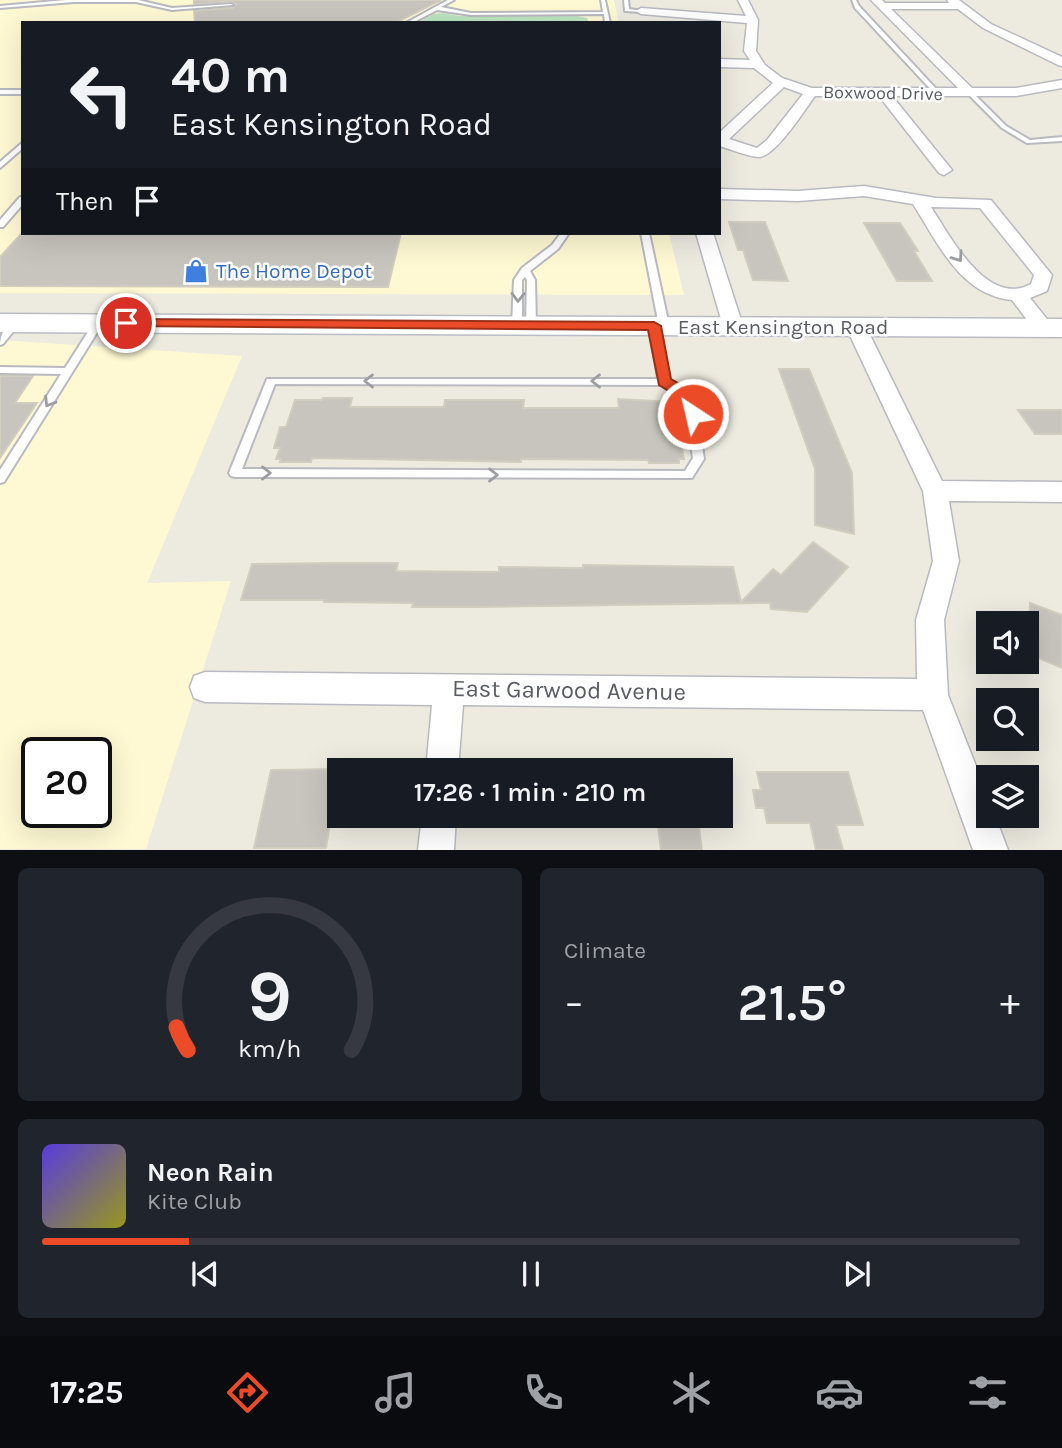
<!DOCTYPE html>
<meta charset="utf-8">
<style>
body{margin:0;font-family:Karla,sans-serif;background:#20242c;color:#f1f3f6;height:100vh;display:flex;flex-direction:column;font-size:26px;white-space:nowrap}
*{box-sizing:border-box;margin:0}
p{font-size:23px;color:#9ea1a6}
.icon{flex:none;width:38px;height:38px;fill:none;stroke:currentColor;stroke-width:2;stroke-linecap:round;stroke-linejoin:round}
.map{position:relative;height:850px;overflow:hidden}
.side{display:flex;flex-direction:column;gap:18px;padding:18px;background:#0d0f14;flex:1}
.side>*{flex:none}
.guide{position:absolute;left:21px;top:21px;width:700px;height:214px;border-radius:0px;box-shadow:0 7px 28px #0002;background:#171b24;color:#f1f3f6;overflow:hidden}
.fabs{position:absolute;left:976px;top:611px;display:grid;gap:14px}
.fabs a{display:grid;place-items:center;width:63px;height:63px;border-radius:0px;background:#171b24;box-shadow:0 7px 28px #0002;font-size:35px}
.speed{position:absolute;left:21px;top:737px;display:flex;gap:14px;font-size:35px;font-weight:700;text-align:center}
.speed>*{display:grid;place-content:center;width:91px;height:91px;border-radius:50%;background:#171b24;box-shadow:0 7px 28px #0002;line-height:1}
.speed .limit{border:4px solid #111;border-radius:10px;background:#fff;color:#111}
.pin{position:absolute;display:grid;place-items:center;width:60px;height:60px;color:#fff;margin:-30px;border:4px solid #fff;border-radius:50%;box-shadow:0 2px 7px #0007}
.me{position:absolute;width:77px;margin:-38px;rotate:325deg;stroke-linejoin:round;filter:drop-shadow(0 0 5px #0008)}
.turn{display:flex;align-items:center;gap:24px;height:147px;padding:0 35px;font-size:32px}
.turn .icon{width:91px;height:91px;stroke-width:2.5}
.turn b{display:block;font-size:49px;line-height:60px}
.then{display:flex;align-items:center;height:66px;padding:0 35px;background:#0003;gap:14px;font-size:26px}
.big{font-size:52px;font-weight:600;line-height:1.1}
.side .tile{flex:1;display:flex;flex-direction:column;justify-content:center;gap:10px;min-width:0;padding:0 24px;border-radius:10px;background:#20242c}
.side .dial{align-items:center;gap:0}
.dial svg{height:182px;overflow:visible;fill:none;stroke:#363941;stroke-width:7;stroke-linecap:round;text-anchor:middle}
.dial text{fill:#f1f3f6;stroke:none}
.song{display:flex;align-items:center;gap:21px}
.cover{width:84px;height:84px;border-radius:10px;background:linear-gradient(135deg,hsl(250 70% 55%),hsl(60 70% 35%))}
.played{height:7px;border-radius:4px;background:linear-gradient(90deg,#ec4b27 15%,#363941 15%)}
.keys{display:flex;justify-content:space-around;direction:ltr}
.heat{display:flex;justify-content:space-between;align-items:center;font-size:38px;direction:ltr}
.side .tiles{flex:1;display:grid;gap:18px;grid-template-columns:1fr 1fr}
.tile:last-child{grid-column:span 2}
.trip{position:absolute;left:327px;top:758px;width:406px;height:70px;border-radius:0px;background:#171b24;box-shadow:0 7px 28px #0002;font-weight:600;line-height:70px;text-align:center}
.dock{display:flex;height:112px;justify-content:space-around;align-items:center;background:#090b0e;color:#9ea1a6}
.dock .icon{width:49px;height:49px}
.dock .active{color:#ec4b27}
.dock b{font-size:32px;color:#f1f3f6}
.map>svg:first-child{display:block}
.commercial{fill:#fef9d3;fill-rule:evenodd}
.green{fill:#bce5c0}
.building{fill:#c7c5bd;stroke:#d1cdbf;stroke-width:2}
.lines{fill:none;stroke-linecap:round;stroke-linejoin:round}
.service-casing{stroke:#b8bac0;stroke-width:4}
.minor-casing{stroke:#b8bac0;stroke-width:3}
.secondary-casing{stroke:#b9bcc3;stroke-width:3}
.service{fill:#fff;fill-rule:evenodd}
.minor{fill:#fff;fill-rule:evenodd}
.secondary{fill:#fff;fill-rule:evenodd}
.oneway{stroke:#9b9da1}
.route{fill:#ec4b27;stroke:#993119;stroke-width:2}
.labels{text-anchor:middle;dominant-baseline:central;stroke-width:5;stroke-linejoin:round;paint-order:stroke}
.far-street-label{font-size:18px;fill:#595c62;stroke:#fff}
.shop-label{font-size:21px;fill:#366cbe;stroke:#fff;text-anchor:start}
.street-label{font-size:21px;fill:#595c62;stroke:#fff}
.near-street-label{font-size:24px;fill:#595c62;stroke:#fff}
</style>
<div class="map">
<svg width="1062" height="850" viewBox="0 0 1062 850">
<rect width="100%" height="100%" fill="#edebe0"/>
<!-- commercial -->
<g class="commercial">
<path d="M 0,0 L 614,0 L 619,23 L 23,23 L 23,233 L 669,233 L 684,295 L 0,293 Z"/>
<path d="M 0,340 L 242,356 L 147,583 L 231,581 L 146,849 L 0,849 ZM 37,752 L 96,752 L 96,812 L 37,812 Z"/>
</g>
<!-- green -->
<path class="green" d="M 443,13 L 460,16 L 577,16 L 587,18 L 589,23 L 417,23 L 434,14 Z"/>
<!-- building -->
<g class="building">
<path d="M 194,0 L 441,0 L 395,23 L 195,23 L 194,11 L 233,8 L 236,4 L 231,1 L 194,4 Z"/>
<path d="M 729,222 L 765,222 L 788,281 L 753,280 L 743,250 L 738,250 Z"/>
<path d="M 864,223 L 900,223 L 918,251 L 914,251 L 932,281 L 897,281 Z"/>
<path d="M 22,233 L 401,233 L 388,287 L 0,286 L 0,257 Z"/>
<path d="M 779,369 L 809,369 L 852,473 L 854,534 L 815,525 L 815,469 Z"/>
<path d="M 0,376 L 33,376 L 15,403 L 37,403 L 0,458 Z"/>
<path d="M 323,398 L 352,398 L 350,407 L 444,407 L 445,400 L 524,400 L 523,408 L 619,408 L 618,399 L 673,402 L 684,459 L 679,459 L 679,463 L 649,463 L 648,460 L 521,459 L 521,462 L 312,458 L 311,462 L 280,462 L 281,459 L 276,459 L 280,448 L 274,448 L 280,427 L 286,427 L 295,400 L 322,400 Z"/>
<path d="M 1018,410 L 1062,410 L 1062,434 L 1035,434 Z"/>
<path d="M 813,542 L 848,567 L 807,612 L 771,609 L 770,603 L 480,607 L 412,607 L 413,603 L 324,602 L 324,600 L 241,600 L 252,564 L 333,563 L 398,563 L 396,571 L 499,572 L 499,567 L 583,568 L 583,565 L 733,567 L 741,602 L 773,569 L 781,575 Z"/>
<path d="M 1030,603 L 1062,615 L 1062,668 L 1027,653 Z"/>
<path d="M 339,769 L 326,848 L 254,848 L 271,770 Z"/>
<path d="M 757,772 L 848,772 L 863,825 L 836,825 L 843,850 L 816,850 L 810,823 L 767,823 L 764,808 L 756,808 L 753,790 L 761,790 Z"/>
<path d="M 657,819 L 698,819 L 702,850 L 661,850 Z"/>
</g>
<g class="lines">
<!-- service casing -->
<g class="service-casing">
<g id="service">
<path d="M 66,0 L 138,0 L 172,8 L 231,4 L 233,5 L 172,10 L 136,2 L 74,2 L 0,8 L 0,6 Z"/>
<path d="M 448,0 L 454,0 L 441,7 L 471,13 L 603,12 L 601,0 L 605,0 L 610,23 L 605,23 L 604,14 L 471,15 L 437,10 L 412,23 L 406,23 Z"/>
<path d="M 624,0 L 628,0 L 629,9 L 643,11 L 641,12 L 625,11 Z"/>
<path d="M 852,0 L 856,0 L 859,6 L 940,93 L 940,95 L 936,95 L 855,8 Z"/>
<rect x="0" y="90" width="23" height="4"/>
<path d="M 969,93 L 973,93 L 1006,126 L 1030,140 L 1062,137 L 1062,141 L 1027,143 L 1002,128 L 969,95 Z"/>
<path d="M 23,142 L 23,148 L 0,168 L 0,162 Z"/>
<path d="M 20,197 L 23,197 L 23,204 L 3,227 L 0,227 L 0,220 Z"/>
<path d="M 561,233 L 569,233 L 558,249 L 530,271 L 535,280 L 536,325 L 531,328 L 526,325 L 527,280 L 525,277 L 522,280 L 522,325 L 520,327 L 514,327 L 512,325 L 514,280 L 522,268 L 552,245 Z"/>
<path d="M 641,233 L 649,233 L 669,326 L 664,329 L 659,326 Z"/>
<path d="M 15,320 L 20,323 L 3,344 L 0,345 C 0,335 5,324 15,320 Z"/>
<path d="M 98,320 L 103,323 L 4,482 L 0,483 L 0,470 L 61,374 L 0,373 L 0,367 L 65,368 L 95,321 Z"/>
<path d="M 654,323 L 659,326 L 669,380 L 693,393 L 694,396 L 704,459 L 692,478 L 235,477 L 231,476 L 229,473 L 267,379 L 658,379 L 649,326 ZM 275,384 L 662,385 L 684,398 L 693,458 L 685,471 L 242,469 Z"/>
</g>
</g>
<!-- minor casing -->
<g class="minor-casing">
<g id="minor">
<path d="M 738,0 L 748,0 L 758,20 L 756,51 L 765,65 L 782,78 L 812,88 L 958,88 L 871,0 L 882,0 L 885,3 L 949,3 L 947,0 L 959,0 L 991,24 L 1062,57 L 1062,66 L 1058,65 L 983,28 L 958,9 L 891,9 L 972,88 L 1016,88 L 1062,80 L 1062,88 L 1016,96 L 892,96 L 952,170 L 944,175 L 939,173 L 879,96 L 815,96 C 805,109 775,158 758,157 C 745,156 731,149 719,146 L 719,133 L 773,83 L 754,68 L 719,67 L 719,59 L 750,60 L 744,51 L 747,23 L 641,14 L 636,11 L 641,8 L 746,16 ZM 784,87 L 803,94 L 767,140 L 757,148 L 729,139 Z"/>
<path d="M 864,186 L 936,198 L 991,200 L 1052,275 L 1047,291 L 1030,298 L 1054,328 L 1051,333 L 1037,333 L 1012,300 C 960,295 938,243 913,204 L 864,196 L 798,201 L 719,199 L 719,189 L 798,191 ZM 931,207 L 980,208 L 1034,275 L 1031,284 C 987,308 950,236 931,207 Z"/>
<path d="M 696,233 L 713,233 L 743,326 L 740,331 L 726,331 L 723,326 Z"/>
<path d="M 856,321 L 863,322 L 866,327 L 942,481 L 1062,482 L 1062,502 L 949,501 L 959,561 L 944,620 L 948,695 L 989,799 L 989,816 L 995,816 L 1008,850 L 973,850 L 923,710 L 463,705 L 458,770 L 426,770 L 432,705 L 205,702 L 194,698 L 190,687 L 194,676 L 205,672 L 917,679 L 916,620 L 933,561 L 923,491 L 846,327 L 849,322 Z"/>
<path d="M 422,816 L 456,816 L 454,850 L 418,850 Z"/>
</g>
</g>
<!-- secondary casing -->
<g class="secondary-casing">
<path id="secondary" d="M 0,314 L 1062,319 L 1062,337 L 0,332 Z"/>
</g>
<!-- service -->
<use href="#service" class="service"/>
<!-- minor -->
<use href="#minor" class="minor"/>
<!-- secondary -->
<use href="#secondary" class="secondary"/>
</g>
<!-- one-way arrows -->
<defs><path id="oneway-chevron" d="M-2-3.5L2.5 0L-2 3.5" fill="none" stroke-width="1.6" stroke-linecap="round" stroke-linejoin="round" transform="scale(1.75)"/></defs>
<g class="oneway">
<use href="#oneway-chevron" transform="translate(958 257) rotate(55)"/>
<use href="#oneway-chevron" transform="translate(518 297) rotate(91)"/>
<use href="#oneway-chevron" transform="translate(369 381) rotate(-180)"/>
<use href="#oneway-chevron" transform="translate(596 381) rotate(-180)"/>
<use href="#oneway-chevron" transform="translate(49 402) rotate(122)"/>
<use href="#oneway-chevron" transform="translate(266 473)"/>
<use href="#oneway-chevron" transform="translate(493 475)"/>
</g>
<!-- route -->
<path class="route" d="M 126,319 L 654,322 L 661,326 L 671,379 L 694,392 L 701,414 L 698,418 L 687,418 L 682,399 L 659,385 L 648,330 L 121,326 L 119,323 Z"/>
<!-- icons -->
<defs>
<g id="shop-bare" transform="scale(1.89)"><path d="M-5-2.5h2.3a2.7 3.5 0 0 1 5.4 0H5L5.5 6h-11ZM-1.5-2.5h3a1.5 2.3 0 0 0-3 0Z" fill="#3f7fe0" stroke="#fff" stroke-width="2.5" paint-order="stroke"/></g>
</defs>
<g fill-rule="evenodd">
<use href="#shop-bare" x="196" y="271"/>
</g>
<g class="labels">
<!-- far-street labels -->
<g class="far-street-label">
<text transform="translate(883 93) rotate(1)">Boxwood Drive</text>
</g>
<!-- shop labels -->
<g class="shop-label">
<text x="216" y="271">The Home Depot</text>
</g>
<!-- street labels -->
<g class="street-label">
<text x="783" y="327">East Kensington Road</text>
</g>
<!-- near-street labels -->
<g class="near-street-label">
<text transform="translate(569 690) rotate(1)">East Garwood Avenue</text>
</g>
</g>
</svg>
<div class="fabs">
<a><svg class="icon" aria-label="sound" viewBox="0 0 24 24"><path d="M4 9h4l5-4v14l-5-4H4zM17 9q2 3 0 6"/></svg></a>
<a><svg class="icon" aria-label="search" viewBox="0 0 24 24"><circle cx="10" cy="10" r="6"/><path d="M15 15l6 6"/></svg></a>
<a><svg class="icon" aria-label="layers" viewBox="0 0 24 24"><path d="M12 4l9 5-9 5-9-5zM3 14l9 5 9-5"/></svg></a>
</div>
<div class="speed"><div class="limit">20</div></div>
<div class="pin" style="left:126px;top:323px;background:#d93025"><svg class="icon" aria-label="arrive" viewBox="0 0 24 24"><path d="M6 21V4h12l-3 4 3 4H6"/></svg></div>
<svg class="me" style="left:693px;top:414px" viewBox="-20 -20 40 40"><circle r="17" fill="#ec4b27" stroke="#fff" stroke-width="3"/><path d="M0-11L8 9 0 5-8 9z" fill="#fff"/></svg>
<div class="trip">17:26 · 1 min · 210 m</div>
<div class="guide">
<div class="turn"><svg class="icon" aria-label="left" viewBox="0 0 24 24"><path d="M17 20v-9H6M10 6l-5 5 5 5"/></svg><div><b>40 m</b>East Kensington Road</div></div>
<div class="then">Then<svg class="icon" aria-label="arrive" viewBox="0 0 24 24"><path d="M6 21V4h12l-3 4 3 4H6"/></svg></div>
</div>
</div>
<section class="side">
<div class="tiles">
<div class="tile dial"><svg viewBox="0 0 100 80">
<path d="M14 69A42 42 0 1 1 86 69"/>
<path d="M14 69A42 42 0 0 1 9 59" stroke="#ec4b27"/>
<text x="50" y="56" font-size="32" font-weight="700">9</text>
<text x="50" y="72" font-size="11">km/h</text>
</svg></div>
<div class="tile"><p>Climate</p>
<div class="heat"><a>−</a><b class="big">21.5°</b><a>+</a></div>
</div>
<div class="tile">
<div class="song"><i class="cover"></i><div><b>Neon Rain</b><p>Kite Club</p></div></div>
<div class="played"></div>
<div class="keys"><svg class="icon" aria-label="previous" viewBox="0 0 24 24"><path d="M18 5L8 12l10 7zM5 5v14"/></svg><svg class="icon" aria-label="pause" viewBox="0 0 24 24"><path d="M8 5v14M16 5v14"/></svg><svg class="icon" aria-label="next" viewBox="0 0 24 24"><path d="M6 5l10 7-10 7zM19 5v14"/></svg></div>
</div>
</div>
</section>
<nav class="dock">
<b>17:25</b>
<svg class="icon active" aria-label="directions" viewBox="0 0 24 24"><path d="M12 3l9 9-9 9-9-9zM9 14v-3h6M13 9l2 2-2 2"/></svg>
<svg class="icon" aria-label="music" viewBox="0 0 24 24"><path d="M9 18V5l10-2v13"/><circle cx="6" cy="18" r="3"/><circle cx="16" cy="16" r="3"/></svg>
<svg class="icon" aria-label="phone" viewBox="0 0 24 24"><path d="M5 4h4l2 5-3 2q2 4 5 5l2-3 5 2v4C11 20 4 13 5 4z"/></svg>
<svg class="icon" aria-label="climate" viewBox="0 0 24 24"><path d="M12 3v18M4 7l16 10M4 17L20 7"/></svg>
<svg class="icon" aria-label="car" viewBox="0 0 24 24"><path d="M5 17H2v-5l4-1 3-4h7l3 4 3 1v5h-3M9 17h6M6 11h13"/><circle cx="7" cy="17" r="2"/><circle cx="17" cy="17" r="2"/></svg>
<svg class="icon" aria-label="filters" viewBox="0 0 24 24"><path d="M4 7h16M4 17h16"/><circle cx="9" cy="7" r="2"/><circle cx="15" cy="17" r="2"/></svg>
</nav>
